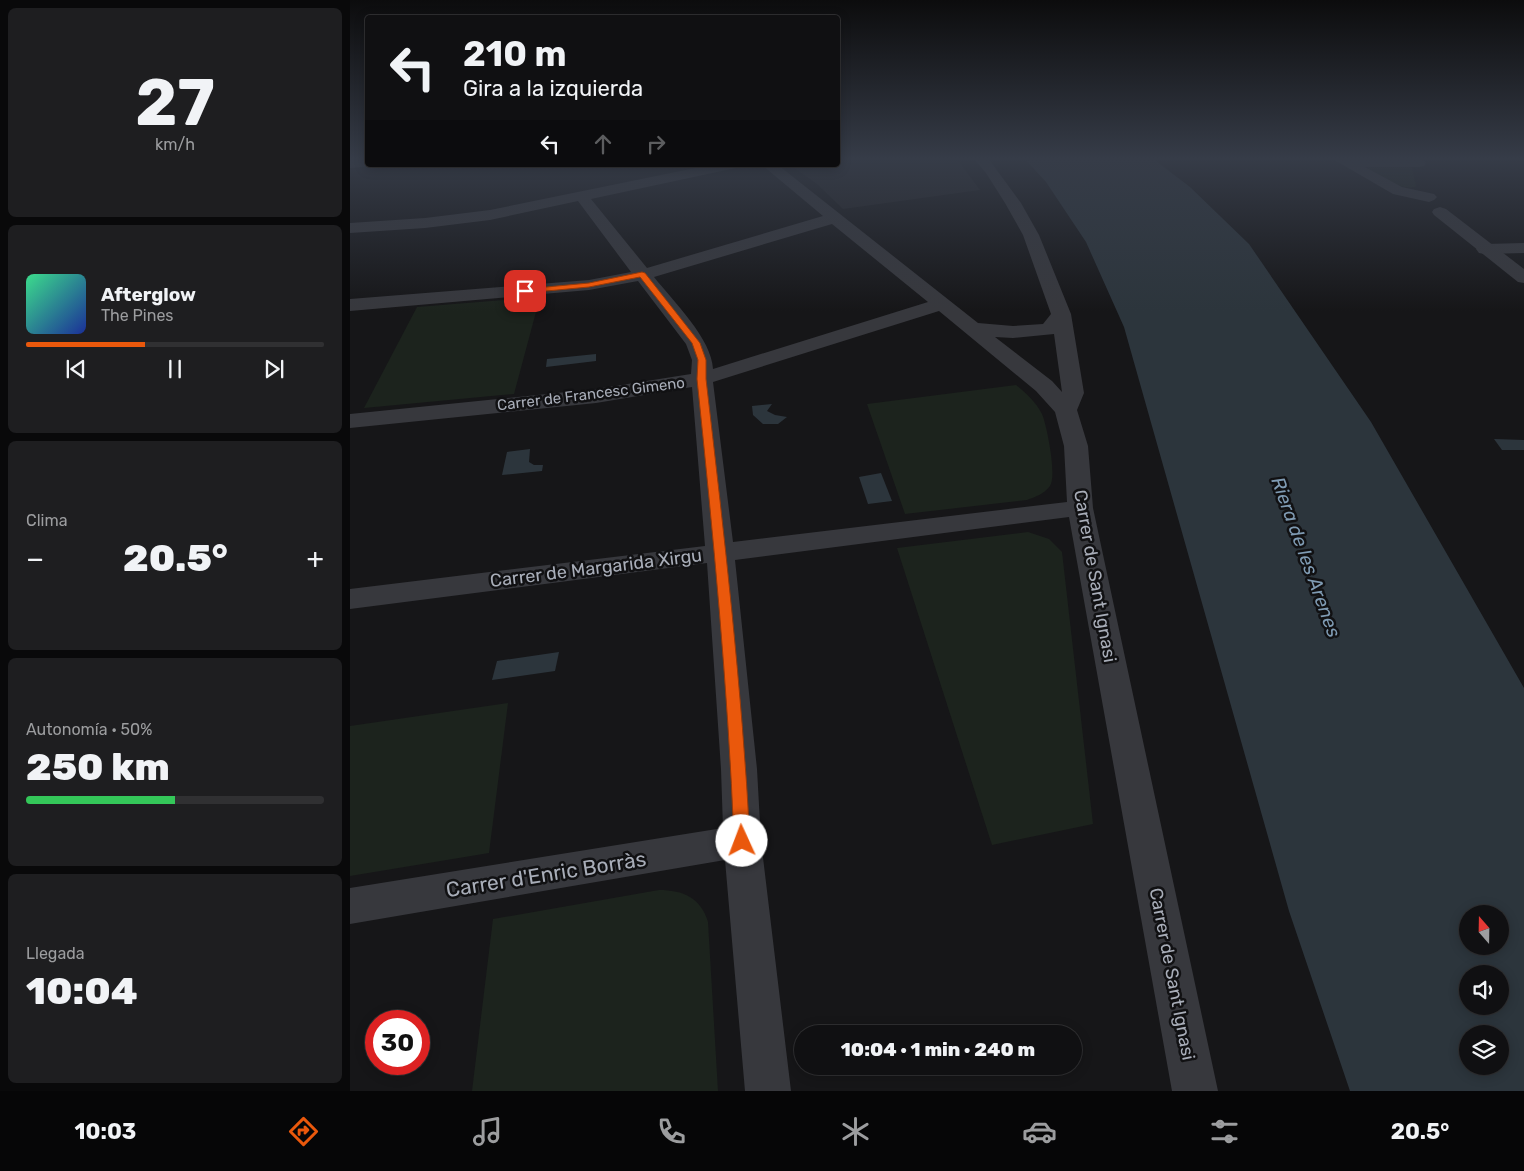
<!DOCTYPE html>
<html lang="es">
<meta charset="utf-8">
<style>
body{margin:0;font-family:Rubik,sans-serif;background:#1e1e20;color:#f1f3f6;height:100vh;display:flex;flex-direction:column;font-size:19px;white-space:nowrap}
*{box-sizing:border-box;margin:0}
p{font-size:16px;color:#9c9d9f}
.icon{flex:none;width:28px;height:28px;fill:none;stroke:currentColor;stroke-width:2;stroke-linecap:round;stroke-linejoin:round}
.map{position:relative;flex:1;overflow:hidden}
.drawer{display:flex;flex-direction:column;gap:8px;padding:8px;background:#09090a;width:350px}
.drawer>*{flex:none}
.banner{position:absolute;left:15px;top:15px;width:475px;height:152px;border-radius:5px;box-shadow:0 2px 12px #0003,0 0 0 1px #303032;background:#101012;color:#f1f3f6;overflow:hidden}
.needle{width:32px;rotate:340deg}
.buttons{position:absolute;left:1109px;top:905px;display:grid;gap:10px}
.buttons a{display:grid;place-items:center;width:50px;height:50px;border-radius:50%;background:#101012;box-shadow:0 2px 12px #0003,0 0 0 1px #303032;font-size:25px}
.speed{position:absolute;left:15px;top:1010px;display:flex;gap:10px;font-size:25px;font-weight:700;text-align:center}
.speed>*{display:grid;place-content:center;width:65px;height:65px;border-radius:50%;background:#101012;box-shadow:0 2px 12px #0003,0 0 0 1px #303032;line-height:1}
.speed .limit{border:8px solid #d22;background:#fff;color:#111}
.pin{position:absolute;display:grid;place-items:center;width:42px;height:42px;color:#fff;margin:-21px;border-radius:10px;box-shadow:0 2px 8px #0006}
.me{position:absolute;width:55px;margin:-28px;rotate:358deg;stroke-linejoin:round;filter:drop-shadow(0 0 4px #0008)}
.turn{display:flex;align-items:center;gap:18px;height:105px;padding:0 15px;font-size:22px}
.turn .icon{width:65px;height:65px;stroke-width:2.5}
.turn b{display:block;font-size:35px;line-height:42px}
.lanes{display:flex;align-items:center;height:48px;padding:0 15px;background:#0003;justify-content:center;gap:25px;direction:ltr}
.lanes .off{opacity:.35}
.big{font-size:38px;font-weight:800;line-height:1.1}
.drawer .tile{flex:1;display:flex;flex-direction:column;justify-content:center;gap:8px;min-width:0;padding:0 18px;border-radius:8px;background:#1e1e20}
.drawer .dial{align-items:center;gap:0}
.dial b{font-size:65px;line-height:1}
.song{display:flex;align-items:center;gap:15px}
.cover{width:60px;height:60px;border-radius:8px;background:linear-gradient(135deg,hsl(150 70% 55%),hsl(230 70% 35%))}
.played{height:5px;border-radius:2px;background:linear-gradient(90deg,#ea580c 40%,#303032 40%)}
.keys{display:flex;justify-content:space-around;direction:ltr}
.heat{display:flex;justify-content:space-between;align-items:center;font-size:28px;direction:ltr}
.charge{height:8px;border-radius:4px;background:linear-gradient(90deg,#34c759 50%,#303032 0)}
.trip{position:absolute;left:444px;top:1025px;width:288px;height:50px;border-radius:25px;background:#101012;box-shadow:0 2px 12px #0003,0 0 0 1px #303032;font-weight:800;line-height:50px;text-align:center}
.dock{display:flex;height:80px;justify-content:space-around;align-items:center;background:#060607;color:#9c9d9f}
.dock .icon{width:35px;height:35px}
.dock .current{color:#ea580c}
.dock b{font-size:22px;color:#f1f3f6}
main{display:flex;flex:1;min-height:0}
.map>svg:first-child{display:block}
.built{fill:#222225}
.green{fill:#1c231d}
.water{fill:#2c353c;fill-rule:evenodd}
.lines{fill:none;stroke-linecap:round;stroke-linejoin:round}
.minor{fill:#37383d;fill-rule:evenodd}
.tertiary{fill:#37383d;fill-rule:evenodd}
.route{fill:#ea580c;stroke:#983908}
.labels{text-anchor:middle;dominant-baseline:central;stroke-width:5;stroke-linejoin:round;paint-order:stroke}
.far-street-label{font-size:15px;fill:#a8adb8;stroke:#111113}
.street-label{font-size:18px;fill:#a8adb8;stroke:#111113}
.water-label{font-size:19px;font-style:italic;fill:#7f9bb3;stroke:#111113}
.near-street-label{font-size:21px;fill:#a8adb8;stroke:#111113}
</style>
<main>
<section class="drawer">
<div class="tile dial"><b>27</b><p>km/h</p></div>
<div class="tile">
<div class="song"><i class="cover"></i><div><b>Afterglow</b><p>The Pines</p></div></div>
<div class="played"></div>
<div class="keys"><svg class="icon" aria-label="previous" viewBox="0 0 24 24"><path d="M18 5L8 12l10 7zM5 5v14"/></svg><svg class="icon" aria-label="pause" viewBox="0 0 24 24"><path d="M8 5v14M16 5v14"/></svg><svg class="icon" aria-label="next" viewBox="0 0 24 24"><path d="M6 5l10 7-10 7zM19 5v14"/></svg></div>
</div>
<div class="tile"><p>Clima</p>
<div class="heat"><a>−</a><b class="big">20.5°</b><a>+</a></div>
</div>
<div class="tile"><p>Autonomía · 50%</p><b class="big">250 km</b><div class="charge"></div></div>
<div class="tile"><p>Llegada</p><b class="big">10:04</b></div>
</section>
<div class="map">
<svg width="1174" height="1091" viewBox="0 0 1174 1091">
<rect width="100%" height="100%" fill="#161618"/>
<!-- built -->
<path class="built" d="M 488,158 L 606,158 L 630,190 L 493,209 L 467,184 L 440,165 L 488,165 Z"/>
<!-- green -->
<g class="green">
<path d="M 1058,166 L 1062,168 L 1066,186 C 1055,193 1028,174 1016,167 Z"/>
<path d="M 190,297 L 164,394 L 14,408 L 67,307 Z"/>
<path d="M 666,385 C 676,393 686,402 692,414 C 697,426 707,476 700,486 C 694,494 685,497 677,500 L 555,514 L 517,404 Z"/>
<path d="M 678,532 L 699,539 L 712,552 L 743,824 L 642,845 L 547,548 Z"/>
<path d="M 158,703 L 139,853 L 0,876 L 0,726 Z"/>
<path d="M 309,890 C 333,890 351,898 358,922 L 368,1091 L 122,1091 L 143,919 Z"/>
</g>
<!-- water -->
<g class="water">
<path d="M 674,158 L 802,158 L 840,187 L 899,244 L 1021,422 L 1174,688 L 1174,1091 L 1000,1091 L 939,911 L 774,327 L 736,242 L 696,182 ZM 1118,914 L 1150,914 L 1150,946 L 1118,946 ZM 1118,974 L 1150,974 L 1150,1006 L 1118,1006 ZM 1118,1034 L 1150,1034 L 1150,1066 L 1118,1066 Z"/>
<path d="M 246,354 L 246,361 L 196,367 L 197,359 Z"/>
<path d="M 422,404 L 417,411 L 425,415 L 437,417 L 428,424 L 413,424 L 403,415 L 402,406 Z"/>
<path d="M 1144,439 L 1174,440 L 1174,450 L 1152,450 Z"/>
<path d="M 180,449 L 179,462 L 184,465 L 193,465 L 192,471 L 152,475 L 157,452 Z"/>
<path d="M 531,473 L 542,501 L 518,504 L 509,477 Z"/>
<path d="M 209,652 L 205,671 L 142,680 L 147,661 Z"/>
</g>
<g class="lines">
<!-- minor -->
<g class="minor">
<path d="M 623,158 L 638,158 L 671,203 L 689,235 L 721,314 L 734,393 L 727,410 L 738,446 L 743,508 L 868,1091 L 822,1091 L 719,517 L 385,560 L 407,769 L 411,841 L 441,1091 L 395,1091 L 375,860 L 0,924 L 0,888 L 373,828 L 371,769 L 357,563 L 0,609 L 0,589 L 355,546 L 342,387 L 246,403 L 0,428 L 0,414 L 246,389 L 341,374 L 342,360 L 336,344 L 288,281 L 239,290 L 0,311 L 0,299 L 239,280 L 281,272 L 228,201 L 140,220 L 75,228 L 0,233 L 0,223 L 75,218 L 140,210 L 360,165 L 388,165 L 386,168 L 381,169 L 241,199 L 297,268 L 473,216 L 412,165 L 428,165 L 628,323 L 663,326 L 693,324 L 701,314 L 673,235 L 655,203 L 636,173 ZM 482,224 L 578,302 L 363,369 C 362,339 323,301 304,277 ZM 589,311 L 686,391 L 705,412 L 714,446 L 717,502 L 383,542 L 363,382 ZM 704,334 L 712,392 L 702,381 L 645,337 L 663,338 Z"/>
<path d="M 981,158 L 1074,160 L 1076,163 L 1074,166 L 1069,167 L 1015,167 L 1052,187 L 1084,194 L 1087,197 L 1084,200 L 1079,202 L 1043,194 Z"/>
<path d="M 18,159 L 18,165 L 23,166 L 0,168 L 0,160 Z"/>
<path d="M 1174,243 L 1174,253 L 1135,254 L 1129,253 L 1126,249 L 1129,245 L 1135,244 Z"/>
</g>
<!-- tertiary -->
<path class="tertiary" d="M 1090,207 L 1096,209 L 1174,269 L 1174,283 L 1168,282 L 1084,215 L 1082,212 L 1084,209 Z"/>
</g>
<!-- sky -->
<linearGradient id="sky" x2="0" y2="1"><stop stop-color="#0c0c0d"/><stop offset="0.51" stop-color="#363c48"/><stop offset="1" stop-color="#363c48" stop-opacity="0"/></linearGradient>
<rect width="1174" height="311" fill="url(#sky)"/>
<!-- route -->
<path class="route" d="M 292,272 L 295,273 L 350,343 L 356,360 L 356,379 C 374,533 392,687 400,841 L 397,846 L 392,848 L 386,846 L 384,841 C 378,687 363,533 347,379 L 348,360 L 342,343 L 290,277 L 239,287 L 175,293 L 171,291 L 175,289 L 239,283 Z"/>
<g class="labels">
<!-- far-street labels -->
<g class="far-street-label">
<text transform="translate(241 394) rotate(-7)">Carrer de Francesc Gimeno</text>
</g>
<!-- street labels -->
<g class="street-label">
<text transform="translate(246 568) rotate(-7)">Carrer de Margarida Xirgu</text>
<text transform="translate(745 576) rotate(80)">Carrer de Sant Ignasi</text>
<text transform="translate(822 974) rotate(79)">Carrer de Sant Ignasi</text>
</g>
<!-- water labels -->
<g class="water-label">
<text transform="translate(956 557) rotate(70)">Riera de les Arenes</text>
</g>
<!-- near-street labels -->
<g class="near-street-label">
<text transform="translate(196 874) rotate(-9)">Carrer d'Enric Borràs</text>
</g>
</g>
</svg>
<div class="buttons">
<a><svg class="needle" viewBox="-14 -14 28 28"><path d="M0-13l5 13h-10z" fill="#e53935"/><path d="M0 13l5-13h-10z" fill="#9c9d9f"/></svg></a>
<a><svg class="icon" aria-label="sound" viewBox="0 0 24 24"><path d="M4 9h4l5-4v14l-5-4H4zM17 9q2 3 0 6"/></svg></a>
<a><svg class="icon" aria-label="layers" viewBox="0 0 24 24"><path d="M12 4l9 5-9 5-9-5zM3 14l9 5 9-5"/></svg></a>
</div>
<div class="speed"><div class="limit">30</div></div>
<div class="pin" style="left:175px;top:291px;background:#d93025"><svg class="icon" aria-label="arrive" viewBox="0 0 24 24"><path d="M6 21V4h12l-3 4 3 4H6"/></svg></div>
<svg class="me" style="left:392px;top:841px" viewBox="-20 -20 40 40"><circle r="19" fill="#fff"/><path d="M0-13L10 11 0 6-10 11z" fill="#ea580c"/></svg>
<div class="trip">10:04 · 1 min · 240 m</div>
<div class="banner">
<div class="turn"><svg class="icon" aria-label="left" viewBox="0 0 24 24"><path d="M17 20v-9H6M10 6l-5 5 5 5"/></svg><div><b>210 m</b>Gira a la izquierda</div></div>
<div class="lanes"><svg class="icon" aria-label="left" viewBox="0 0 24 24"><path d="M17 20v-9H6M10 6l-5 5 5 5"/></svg><svg class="icon off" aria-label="ahead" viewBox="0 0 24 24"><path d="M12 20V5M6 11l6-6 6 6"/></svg><svg class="icon off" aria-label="right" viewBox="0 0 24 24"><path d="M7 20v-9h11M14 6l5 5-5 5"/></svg></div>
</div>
</div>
</main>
<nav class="dock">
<b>10:03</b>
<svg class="icon current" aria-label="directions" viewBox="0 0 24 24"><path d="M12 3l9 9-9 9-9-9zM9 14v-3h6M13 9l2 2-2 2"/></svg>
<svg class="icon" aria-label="music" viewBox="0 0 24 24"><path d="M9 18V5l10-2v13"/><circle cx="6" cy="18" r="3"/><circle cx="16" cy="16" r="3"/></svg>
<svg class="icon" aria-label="phone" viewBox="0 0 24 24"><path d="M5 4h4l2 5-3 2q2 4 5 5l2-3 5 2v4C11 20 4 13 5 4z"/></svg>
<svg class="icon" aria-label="climate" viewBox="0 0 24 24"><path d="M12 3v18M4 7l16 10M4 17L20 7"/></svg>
<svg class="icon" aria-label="car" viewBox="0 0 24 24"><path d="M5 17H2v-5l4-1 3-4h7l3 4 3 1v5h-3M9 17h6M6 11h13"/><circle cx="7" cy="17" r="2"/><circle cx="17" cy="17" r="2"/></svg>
<svg class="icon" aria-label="filters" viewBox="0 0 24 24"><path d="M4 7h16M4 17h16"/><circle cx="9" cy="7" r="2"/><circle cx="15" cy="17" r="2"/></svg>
<b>20.5°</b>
</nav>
